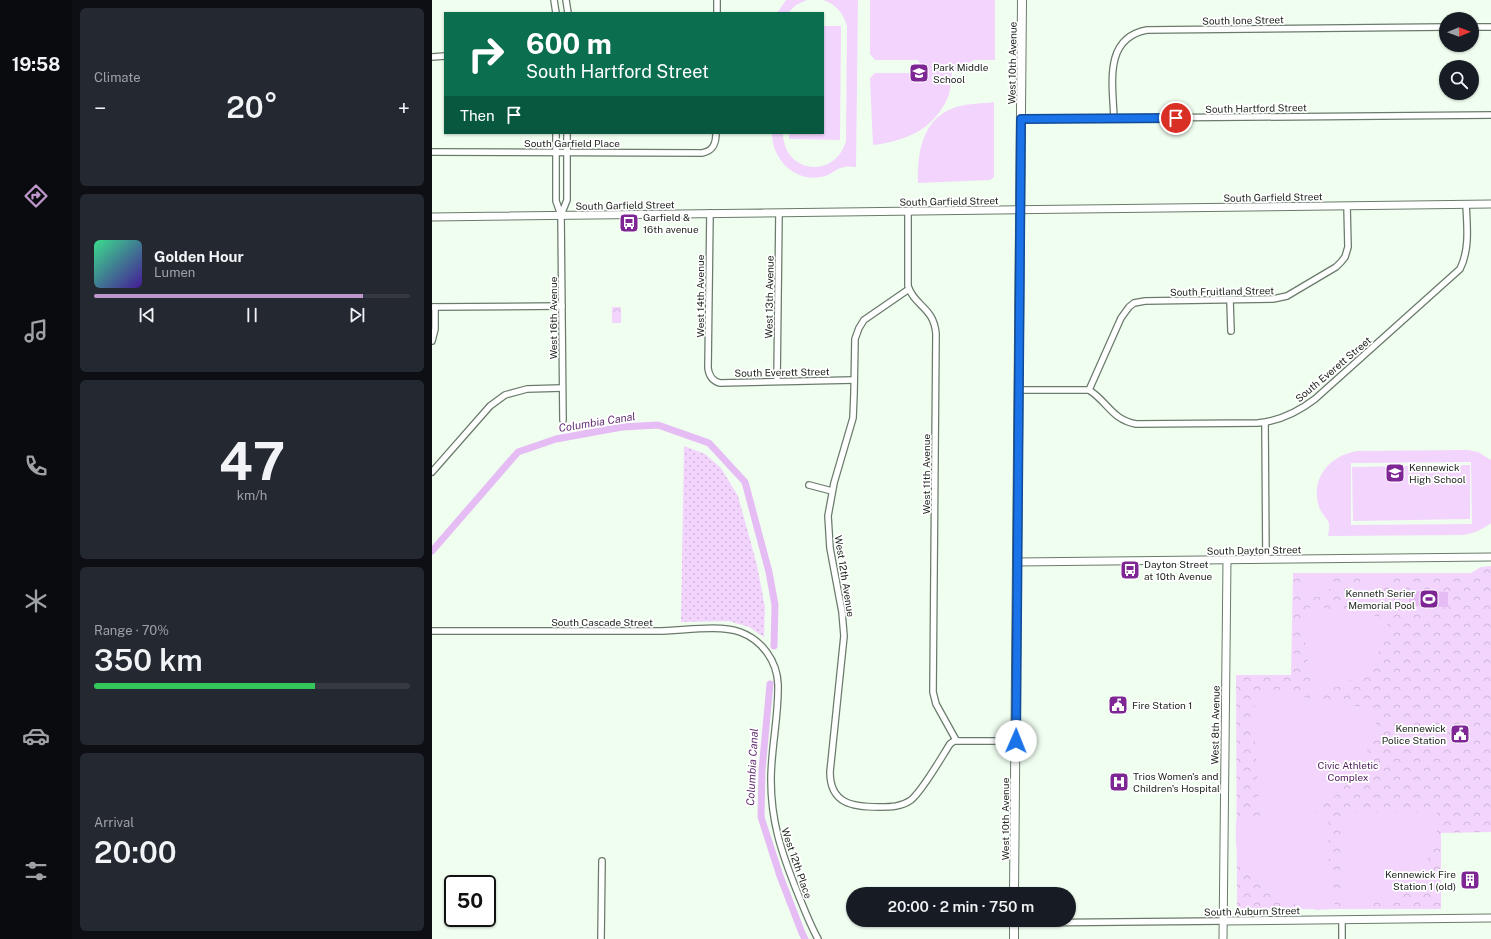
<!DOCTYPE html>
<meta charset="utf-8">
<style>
body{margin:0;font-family:"Public Sans",sans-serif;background:#242831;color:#f1f3f6;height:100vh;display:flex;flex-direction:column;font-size:15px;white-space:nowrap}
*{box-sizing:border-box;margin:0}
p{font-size:13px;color:#9ea1a6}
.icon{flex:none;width:22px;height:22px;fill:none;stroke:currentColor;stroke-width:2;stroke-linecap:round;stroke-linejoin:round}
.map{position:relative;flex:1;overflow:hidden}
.details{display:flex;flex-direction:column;gap:8px;padding:8px;background:#0d0f14;width:360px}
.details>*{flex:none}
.top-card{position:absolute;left:12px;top:12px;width:380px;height:122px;border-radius:0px;box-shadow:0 1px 3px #0004;background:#0b6e4f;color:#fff;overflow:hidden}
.needle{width:26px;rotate:89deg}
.buttons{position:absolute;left:1007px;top:12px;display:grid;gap:8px}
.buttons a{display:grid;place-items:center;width:40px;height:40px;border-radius:50%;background:#171b24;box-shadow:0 1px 3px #0004;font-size:20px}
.speed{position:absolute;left:12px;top:875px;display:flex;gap:8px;font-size:20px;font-weight:700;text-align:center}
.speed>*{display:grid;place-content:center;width:52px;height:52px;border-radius:50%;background:#171b24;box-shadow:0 1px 3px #0004;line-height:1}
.speed .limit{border:2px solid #111;border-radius:6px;background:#fff;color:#111}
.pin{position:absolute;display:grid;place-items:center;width:34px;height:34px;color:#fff;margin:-17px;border:2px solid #fff;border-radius:50%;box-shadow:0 1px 4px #0007}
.me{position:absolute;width:44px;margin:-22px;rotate:1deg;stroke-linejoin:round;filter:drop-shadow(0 0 3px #0008)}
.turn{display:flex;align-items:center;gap:14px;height:84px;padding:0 16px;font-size:18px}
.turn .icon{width:52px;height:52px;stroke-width:2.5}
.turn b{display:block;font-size:28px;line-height:34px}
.then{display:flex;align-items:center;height:38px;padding:0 16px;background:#0003;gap:8px;font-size:15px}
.big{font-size:30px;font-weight:600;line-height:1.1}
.details .card{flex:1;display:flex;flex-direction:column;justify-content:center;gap:6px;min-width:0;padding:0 14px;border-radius:6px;background:#242831}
.details .dial{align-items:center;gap:0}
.dial b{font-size:52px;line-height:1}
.song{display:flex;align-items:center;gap:12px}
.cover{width:48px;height:48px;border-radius:6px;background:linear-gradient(135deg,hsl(150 70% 55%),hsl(260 70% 35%))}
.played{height:4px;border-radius:2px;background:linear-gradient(90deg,#bd97ca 85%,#363941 85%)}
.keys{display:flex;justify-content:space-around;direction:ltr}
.heat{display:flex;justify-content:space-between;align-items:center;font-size:22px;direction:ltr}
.charge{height:6px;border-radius:3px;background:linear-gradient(90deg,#34c759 70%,#363941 0)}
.trip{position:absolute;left:414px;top:887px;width:230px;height:40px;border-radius:20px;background:#171b24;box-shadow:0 1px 3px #0004;font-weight:600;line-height:40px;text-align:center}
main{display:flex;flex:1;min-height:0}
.dock{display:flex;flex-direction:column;width:72px;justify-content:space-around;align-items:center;background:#090b0e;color:#9ea1a6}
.dock .icon{width:28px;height:28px}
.dock .current{color:#bd97ca}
.dock b{font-size:18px;color:#f1f3f6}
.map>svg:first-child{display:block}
.grass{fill:url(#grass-dots)}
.park{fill:url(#park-crowns)}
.pitch{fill:#f2d4fc;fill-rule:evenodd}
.water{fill:#e6bcf4}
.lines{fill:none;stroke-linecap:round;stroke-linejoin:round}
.canal{stroke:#e6bcf4;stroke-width:7}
.minor-casing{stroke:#6a7a6b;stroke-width:8}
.tertiary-casing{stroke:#6a7a6b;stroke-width:9}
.secondary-casing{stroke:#6a7a6b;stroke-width:10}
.minor{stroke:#fff;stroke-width:5.5}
.tertiary{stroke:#fff;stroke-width:7}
.secondary{stroke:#fff;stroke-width:8}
.route-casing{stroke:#114b97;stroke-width:10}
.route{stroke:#1a73e8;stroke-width:7}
.labels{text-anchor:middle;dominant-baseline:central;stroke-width:3.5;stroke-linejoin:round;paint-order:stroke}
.street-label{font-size:10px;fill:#222822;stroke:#fff}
.poi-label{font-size:10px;fill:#222822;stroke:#fff;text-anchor:start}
.park-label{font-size:10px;fill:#501d5e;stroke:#fff}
.water-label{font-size:11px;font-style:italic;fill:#643173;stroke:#fff}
</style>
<main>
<nav class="dock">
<b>19:58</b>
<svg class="icon current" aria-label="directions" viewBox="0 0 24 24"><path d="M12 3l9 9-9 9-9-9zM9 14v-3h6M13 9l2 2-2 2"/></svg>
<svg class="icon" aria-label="music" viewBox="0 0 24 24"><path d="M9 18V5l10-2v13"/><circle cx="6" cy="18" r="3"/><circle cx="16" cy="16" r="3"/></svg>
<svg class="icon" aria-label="phone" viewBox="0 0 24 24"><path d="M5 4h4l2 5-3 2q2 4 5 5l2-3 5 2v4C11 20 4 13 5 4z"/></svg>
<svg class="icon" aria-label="climate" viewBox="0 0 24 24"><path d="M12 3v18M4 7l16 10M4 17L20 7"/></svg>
<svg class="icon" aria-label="car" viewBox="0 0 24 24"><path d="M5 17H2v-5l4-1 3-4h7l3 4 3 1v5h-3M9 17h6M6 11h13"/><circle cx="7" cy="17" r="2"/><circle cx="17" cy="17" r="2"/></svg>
<svg class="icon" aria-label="filters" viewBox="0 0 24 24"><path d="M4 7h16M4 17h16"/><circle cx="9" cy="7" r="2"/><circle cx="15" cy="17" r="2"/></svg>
</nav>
<section class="details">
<div class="card"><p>Climate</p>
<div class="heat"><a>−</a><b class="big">20°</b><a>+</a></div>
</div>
<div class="card">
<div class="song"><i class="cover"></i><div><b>Golden Hour</b><p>Lumen</p></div></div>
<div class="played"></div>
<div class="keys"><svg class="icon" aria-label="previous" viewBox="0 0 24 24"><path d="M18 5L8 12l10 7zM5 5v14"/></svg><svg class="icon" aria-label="pause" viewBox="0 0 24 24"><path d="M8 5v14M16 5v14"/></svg><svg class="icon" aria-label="next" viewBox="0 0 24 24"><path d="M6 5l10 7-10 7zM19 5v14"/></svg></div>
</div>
<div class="card dial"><b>47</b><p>km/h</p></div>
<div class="card"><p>Range · 70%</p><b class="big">350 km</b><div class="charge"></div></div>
<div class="card"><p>Arrival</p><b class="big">20:00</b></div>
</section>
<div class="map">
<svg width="1059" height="939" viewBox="0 0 1059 939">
<defs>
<pattern id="grass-dots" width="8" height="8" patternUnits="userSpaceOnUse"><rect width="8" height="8" fill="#f2d4fc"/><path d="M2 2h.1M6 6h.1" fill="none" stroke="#cfb6d8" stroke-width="1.8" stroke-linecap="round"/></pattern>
<pattern id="park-crowns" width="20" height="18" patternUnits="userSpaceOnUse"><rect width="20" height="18" fill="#f2d4fc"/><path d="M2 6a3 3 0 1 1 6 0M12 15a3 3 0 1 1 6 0" fill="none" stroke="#cfb6d8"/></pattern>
</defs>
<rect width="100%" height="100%" fill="#f0fef0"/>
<!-- grass -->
<path class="grass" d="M 252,446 L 273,454 L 289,468 L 306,496 L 325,565 L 333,607 L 332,637 L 317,627 L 297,621 L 249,622 Z"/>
<!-- park -->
<g class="park">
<rect x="180" y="307" width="9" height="16"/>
<path d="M 1059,566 L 1059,832 L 1009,833 L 1009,909 L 805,909 L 804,675 L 859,675 L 861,573 L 1039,573 L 1049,567 Z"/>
</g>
<!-- pitch -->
<g class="pitch">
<path d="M 354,0 L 375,0 L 364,5 L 356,13 L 345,13 Z"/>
<path d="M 391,0 L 426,0 L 424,167 C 420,167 416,166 412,167 C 405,168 398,176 389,177 C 362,182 340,159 340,133 L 351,133 C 351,173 403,180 414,141 L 415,26 C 411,13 404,4 391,0 Z"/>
<path d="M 438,0 L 563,0 L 563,60 L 542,60 L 520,72 C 519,80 519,90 516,97 C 502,130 473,141 441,145 L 438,78 L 443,73 L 493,73 L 486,60 L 443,60 L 438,54 Z"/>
<path d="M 391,26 L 409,26 L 408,140 L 357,139 L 357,133 L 391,133 Z"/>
<path d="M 562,102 L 562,177 L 558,180 L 486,183 C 485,154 490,121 519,109 C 532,103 549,104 562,102 Z"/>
<path d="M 1036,450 L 1046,452 L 1059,460 L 1059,523 C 1050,530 1042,533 1031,535 L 896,536 C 897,532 897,527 897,523 C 895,518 889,513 887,507 C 878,478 898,455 926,451 ZM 1039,462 L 1040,524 L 919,525 L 919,463 Z"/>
<path d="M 1038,465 L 1038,519 L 921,521 L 920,467 Z"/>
<path d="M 869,575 L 901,575 L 901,588 L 892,591 L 886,597 L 875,597 L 869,591 Z"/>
<path d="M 929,575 L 950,576 L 949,612 L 921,604 L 912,604 L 912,594 L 924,594 L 928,590 Z"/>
<path d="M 879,606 L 957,618 L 949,648 L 936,668 L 909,686 L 880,693 L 870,618 Z"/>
<path d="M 846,693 L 943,709 L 944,728 L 928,768 L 900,799 L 870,813 L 891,813 L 896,818 L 897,869 L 901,867 L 903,909 C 897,909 891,910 885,910 C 852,905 815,881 805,849 C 803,840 804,829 804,821 L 828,819 L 821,710 C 827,696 831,695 846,693 Z"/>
<path d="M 915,813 L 1005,813 L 1005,834 L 996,859 L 985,881 L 957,899 L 932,906 L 908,908 L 909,820 Z"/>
</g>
<!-- water -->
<path class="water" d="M 977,591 L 1016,592 L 1016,607 L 977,606 Z"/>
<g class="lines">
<!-- canal -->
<g class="canal">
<path d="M 0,551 L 86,452 L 124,439 L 190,427 L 226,425 L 277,443 L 313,482 L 337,572 L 343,605 L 342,646"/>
<path d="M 338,684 L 330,770 L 329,817 L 348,876 L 370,933 L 373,939"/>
</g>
<!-- minor casing -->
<g class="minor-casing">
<g id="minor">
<path d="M 122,0 L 124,13"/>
<path d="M 134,0 L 136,13"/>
<path d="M 285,13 L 285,0"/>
<path d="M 1040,27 L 1059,27"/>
<path d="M 0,57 L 13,56"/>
<path d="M 589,119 L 1059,115"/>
<path d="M 682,119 C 681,85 671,38 715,30 L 1014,27"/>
<path d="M 124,133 L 124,201 L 129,215 L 131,420"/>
<path d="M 0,152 L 270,153 C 281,151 284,144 284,133"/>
<path d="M 476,211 L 476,286 C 482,306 502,307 504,334 L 501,692 L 504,704 L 524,740"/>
<path d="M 278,213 L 276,368 C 277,376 280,381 288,383 L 422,380"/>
<path d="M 129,215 L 135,200 L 135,133"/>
<path d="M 477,289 L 432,320 L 427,328 L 423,339 L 422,394 L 421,418 L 402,483 L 396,516 L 398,548 L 410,612 L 412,636 L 398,772 C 398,804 421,807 447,807 C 459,807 469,807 479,800 C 491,790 509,758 518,744 L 522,741 L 584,741"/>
<path d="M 798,300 L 799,331"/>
<path d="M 0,307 L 130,306"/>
<path d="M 0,341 L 3,329 L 3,307"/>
<path d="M 345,381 L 347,213"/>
<path d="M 587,390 L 657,390 C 676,402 679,419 704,424 L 826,423 C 847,421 866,412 883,399 L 1028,269 C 1038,249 1035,226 1034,204"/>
<path d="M 657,390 L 689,318 L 697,307 L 702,303 L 713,301 L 841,299 L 855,296 L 904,267 L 909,262 L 913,257 L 916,247 L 915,206"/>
<path d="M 833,423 L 834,559"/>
<path d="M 0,472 L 58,406 L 73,395 L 95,389 L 130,388"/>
<path d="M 377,485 L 400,491"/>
<path d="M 0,631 C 75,631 150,631 225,631 C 250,631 286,624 308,632 C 330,640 345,661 346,684 C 347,715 339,748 339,780 C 339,821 349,851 364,889 C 371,906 377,923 386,939"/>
<path d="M 910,920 L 910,939"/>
<path d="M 582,923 L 791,921"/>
<path d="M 169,939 L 170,861"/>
</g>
</g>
<!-- tertiary casing -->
<g class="tertiary-casing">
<g id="tertiary">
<path d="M 0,217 L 1059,204"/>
<path d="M 585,562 L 1059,557"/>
<path d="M 791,921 L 1059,918"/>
<path d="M 791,939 L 795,560"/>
</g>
</g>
<!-- secondary casing -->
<g class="secondary-casing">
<g id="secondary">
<path d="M 582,894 L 590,0"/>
<path d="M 582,939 L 582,920"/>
</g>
</g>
<!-- minor -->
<use href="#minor" class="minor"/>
<!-- tertiary -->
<use href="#tertiary" class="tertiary"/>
<!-- secondary -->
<use href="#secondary" class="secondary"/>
</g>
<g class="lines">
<!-- route casing -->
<g class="route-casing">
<path id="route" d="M 584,741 L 589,119 L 744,118"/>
</g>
<!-- route -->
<use href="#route" class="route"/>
</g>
<!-- icons -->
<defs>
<g id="school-square" transform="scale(1)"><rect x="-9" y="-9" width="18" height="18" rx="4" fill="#7d2694" stroke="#fff"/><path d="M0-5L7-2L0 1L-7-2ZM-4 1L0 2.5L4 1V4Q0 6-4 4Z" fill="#fff"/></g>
<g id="bus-square" transform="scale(1)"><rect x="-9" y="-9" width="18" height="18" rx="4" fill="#7d2694" stroke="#fff"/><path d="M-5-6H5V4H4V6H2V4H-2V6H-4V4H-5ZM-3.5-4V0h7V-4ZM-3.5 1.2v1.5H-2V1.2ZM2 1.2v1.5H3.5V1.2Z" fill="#fff"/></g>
<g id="stadium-square" transform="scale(1)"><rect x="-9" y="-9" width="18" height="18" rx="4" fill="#7d2694" stroke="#fff"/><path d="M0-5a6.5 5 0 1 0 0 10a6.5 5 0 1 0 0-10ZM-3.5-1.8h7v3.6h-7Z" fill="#fff"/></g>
<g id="civic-square" transform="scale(1)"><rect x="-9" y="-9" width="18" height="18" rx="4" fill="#7d2694" stroke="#fff"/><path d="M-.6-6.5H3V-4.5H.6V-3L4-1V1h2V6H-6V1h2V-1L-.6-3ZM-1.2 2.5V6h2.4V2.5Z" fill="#fff"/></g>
<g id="hospital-square" transform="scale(1)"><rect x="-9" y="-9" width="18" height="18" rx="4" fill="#7d2694" stroke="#fff"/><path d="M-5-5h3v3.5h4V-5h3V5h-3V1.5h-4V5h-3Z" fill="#fff"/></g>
<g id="building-square" transform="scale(1)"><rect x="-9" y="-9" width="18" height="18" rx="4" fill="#7d2694" stroke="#fff"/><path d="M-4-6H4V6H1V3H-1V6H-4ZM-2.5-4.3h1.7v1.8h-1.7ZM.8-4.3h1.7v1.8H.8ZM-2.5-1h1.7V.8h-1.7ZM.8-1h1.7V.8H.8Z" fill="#fff"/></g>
</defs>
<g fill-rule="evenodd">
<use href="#school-square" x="487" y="73"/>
<use href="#bus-square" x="197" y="223"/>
<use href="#school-square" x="963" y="473"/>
<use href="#bus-square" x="698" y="570"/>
<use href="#stadium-square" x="997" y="599"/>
<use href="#civic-square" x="686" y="705"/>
<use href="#civic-square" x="1028" y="734"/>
<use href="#hospital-square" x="687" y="782"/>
<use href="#building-square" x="1038" y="880"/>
</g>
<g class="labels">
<!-- street labels -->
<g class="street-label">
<text transform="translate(811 20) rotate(-1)">South Ione Street</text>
<text transform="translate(580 63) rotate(-89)">West 10th Avenue</text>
<text transform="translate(824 108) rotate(-1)">South Hartford Street</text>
<text x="140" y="143">South Garfield Place</text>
<text transform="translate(841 197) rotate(-1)">South Garfield Street</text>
<text transform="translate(517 201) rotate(-1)">South Garfield Street</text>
<text transform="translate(193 205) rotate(-1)">South Garfield Street</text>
<text transform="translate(790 291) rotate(-1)">South Fruitland Street</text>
<text transform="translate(268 296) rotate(-90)">West 14th Avenue</text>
<text transform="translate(337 297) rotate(-89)">West 13th Avenue</text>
<text transform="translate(121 318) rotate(-90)">West 16th Avenue</text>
<text transform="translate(901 369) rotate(-40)">South Everett Street</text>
<text transform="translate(350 372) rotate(-1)">South Everett Street</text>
<text transform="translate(494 474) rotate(-90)">West 11th Avenue</text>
<text transform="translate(822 550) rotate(-1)">South Dayton Street</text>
<text transform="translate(413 576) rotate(81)">West 12th Avenue</text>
<text x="170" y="622">South Cascade Street</text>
<text transform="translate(783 725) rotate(-89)">West 8th Avenue</text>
<text transform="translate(573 819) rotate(-90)">West 10th Avenue</text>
<text transform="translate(365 863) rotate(71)">West 12th Place</text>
<text transform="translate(820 911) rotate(-1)">South Auburn Street</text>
</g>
<!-- poi labels -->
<g class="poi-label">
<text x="501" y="67">Park Middle<tspan x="501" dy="12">School</tspan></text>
<text x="211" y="217">Garfield &amp;<tspan x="211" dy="12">16th avenue</tspan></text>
<text x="977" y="467">Kennewick<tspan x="977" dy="12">High School</tspan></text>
<text x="712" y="564">Dayton Street<tspan x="712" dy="12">at 10th Avenue</tspan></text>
<text x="983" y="593" text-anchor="end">Kenneth Serier<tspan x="983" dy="12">Memorial Pool</tspan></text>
<text x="700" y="705">Fire Station 1</text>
<text x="1014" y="728" text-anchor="end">Kennewick<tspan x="1014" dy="12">Police Station</tspan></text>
<text x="701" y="776">Trios Women's and<tspan x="701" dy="12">Children's Hospital</tspan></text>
<text x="1024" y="874" text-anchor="end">Kennewick Fire<tspan x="1024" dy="12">Station 1 (old)</tspan></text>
</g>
<!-- park labels -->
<g class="park-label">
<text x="916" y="765">Civic Athletic<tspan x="916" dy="12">Complex</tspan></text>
</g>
<!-- water labels -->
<g class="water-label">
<text transform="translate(165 422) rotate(-9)">Columbia Canal</text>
<text transform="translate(320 767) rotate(-87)">Columbia Canal</text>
</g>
</g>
</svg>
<div class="buttons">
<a><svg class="needle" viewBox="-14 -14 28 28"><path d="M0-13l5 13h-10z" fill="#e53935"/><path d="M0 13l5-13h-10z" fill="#9ea1a6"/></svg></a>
<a><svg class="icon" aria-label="search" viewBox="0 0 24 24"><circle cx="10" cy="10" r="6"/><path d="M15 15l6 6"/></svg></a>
</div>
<div class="speed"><div class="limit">50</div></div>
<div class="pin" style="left:744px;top:118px;background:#d93025"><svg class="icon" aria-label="arrive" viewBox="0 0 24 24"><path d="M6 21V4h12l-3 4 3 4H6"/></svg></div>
<svg class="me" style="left:584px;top:741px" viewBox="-20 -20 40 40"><circle r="19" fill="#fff"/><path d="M0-13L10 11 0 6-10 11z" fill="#1a73e8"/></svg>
<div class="trip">20:00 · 2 min · 750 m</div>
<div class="top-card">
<div class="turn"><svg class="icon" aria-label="right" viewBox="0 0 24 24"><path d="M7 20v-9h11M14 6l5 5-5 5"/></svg><div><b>600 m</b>South Hartford Street</div></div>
<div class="then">Then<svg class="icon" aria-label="arrive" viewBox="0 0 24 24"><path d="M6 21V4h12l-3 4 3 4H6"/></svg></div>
</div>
</div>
</main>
